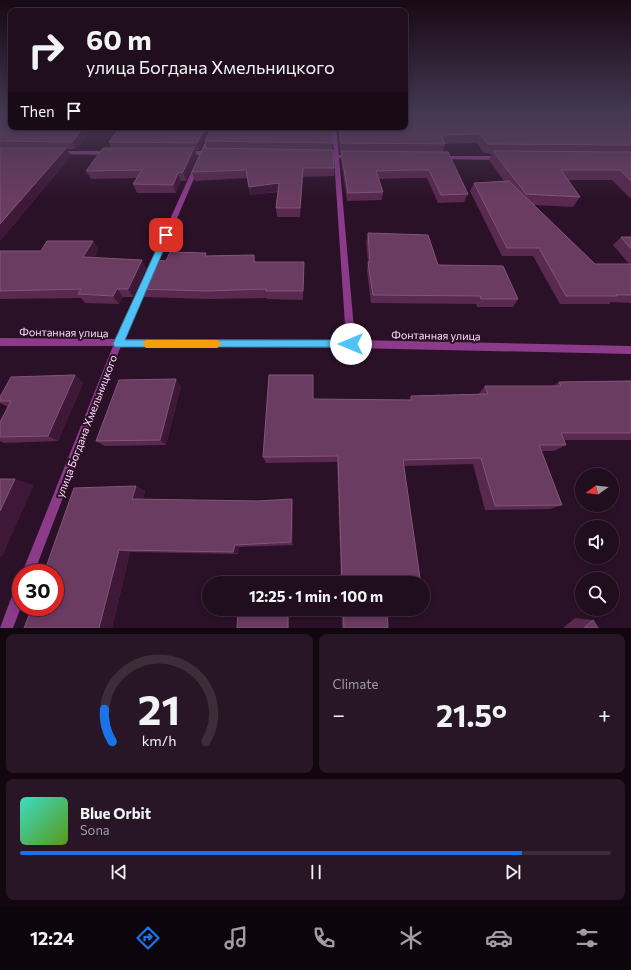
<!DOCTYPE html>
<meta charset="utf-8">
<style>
body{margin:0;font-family:Commissioner,sans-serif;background:#281626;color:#f1f3f6;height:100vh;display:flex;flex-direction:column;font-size:15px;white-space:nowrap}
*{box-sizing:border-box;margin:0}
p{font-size:13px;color:#a29ca4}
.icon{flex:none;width:22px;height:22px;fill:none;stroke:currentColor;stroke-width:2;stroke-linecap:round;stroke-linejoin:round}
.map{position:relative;height:628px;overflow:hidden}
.side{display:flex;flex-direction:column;gap:6px;padding:6px;background:#120710;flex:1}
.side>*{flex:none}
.top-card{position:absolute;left:8px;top:8px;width:400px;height:122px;border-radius:8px;box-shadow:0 2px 6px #0003,0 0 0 1px #3d2d3b;background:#200d1d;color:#f1f3f6;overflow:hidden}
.needle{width:26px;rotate:255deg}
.tools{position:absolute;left:575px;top:468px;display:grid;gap:8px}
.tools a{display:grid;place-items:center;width:44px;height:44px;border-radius:50%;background:#200d1d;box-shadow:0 2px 6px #0003,0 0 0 1px #3d2d3b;font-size:20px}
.speed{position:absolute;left:12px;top:564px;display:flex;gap:8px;font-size:20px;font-weight:700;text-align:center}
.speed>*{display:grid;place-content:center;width:52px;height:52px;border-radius:50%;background:#200d1d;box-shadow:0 2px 6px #0003,0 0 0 1px #3d2d3b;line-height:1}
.speed .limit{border:6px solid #d22;background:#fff;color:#111}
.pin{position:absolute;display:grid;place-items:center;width:34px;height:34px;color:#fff;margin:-17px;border-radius:8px;box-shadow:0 2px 6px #0006}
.me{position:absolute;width:44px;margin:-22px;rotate:270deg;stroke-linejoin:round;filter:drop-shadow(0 0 3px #0008)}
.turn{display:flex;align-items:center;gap:14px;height:84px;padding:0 12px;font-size:18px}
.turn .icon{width:52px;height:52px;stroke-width:2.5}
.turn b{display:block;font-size:28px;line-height:34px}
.then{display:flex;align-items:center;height:38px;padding:0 12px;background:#0003;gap:8px;font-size:15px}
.big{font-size:30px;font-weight:700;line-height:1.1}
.side .card{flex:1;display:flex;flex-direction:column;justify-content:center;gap:6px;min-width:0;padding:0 14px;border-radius:8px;background:#281626}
.side .dial{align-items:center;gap:0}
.dial svg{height:104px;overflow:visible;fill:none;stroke:#3d2d3b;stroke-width:7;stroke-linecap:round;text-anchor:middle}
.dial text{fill:#f1f3f6;stroke:none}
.song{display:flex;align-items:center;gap:12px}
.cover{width:48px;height:48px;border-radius:6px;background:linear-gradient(135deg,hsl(170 70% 55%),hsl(90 70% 35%))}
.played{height:4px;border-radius:2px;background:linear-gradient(90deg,#1a73e8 85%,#3d2d3b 85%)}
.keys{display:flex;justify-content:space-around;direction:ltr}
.heat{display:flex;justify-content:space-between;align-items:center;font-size:22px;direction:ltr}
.side .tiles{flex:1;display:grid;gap:6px;grid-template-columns:1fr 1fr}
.card:last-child{grid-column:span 2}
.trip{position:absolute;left:202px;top:576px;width:228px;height:40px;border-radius:20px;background:#200d1d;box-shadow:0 2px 6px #0003,0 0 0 1px #3d2d3b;font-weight:700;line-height:40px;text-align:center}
.tab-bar{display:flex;height:64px;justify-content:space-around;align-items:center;background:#0d050c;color:#a29ca4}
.tab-bar .icon{width:28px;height:28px}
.tab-bar .selected{color:#1a73e8}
.tab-bar b{font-size:18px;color:#f1f3f6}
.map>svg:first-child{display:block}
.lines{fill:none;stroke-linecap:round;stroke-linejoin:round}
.minor{fill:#8b3b89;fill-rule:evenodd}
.wall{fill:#592950}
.shaded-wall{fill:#3f1838}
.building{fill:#6b3c62;stroke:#82557a}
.route{fill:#4fc3f7;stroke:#337fa1}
.slow{fill:#f59e0b}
.labels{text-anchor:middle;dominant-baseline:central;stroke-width:4;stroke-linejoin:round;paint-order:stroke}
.street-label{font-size:11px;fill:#ffdbfb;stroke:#2b1127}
</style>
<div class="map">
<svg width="631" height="628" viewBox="0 0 631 628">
<rect width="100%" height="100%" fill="#2b1127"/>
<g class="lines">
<!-- minor -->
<g class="minor">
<path d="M 212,127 L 216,127 L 206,151 L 211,151 L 214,153 L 211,155 L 204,155 L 155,270 L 151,273 L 148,272 L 147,270 L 199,155 L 185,155 L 182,153 L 185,151 L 201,151 Z"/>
<path d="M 332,127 L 336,127 L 339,155 L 351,155 L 354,157 L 351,159 L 339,158 L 355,340 L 631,346 L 631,354 L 351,348 L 121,346 L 34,573 L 22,573 L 113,346 L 0,346 L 0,338 L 116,339 L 141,283 L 145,280 L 149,283 L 124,339 L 346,340 L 334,158 L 323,158 L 320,156 L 323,154 L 334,155 Z"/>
<path d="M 57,151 L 109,151 L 112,153 L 109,155 L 59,154 L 57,153 Z"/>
<path d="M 439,156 L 501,156 L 504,158 L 501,160 L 441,159 L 439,158 Z"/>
<path d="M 21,583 L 21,607 L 13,628 L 0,628 L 16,585 Z"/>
</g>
</g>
<!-- wall -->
<g class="wall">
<path d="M 0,112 L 11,127 L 94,127 L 76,149 L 67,149 L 71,156 L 0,241 Z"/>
<path d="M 631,112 L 631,198 L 630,198 L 612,180 L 568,180 L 580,197 L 573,207 L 534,205 L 595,264 L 629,264 L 613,245 L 621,237 L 631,237 L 631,303 L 611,302 L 609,304 L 560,304 L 533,256 L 502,256 L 470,191 L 474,183 L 504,181 L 489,160 L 492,154 L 484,153 L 477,143 L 445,144 L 443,152 L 468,194 L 464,202 L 438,203 L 427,178 L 409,178 L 379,179 L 383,192 L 382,200 L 347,201 L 341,159 L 341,153 L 340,153 L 338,127 L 405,127 Z"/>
<path d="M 116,127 L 210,127 L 210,128 L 199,150 L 195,150 L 197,156 L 186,181 L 181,181 L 176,193 L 137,193 L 133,184 L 137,178 L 91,179 L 86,171 L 111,148 L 109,142 L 118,129 Z"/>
<path d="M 205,141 L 333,143 L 332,150 L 334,168 L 334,176 L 303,177 L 300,217 L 277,217 L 276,208 L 278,192 L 250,195 L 247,178 L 195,181 L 192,172 L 207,148 Z"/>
<path d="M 368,233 L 438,265 L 518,299 L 513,307 L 477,307 L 476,304 L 371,303 L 367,271 L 368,262 L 366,242 Z"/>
<path d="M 93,241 L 98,249 L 94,258 L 146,268 L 133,297 L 123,297 L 119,304 L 85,303 L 81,298 L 0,299 L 0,251 L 41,251 Z"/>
<path d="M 207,256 L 256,262 L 304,262 L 303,300 L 267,299 L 267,298 L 209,299 L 144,297 L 139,289 Z"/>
<path d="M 75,375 L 83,383 L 58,441 L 4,443 L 0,441 L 0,422 L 8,407 L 0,403 L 0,397 Z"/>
<path d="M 631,381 L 631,440 L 564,440 L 566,445 L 554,451 L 542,451 L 562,505 L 550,509 L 485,510 L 473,464 L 404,466 L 384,578 L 385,583 L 341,583 L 337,462 L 266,463 L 263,457 L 313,399 L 409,400 L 411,396 L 478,395 L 485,386 L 554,386 L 559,382 Z"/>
<path d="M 181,386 L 166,445 L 105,446 L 96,441 Z"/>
<path d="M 136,486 L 145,491 L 143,499 L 293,503 L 293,545 L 239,547 L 238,554 L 130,552 L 112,628 L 24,628 Z"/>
<path d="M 341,609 L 387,609 L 388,628 L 342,628 Z"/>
<path d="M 575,618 L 593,620 L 598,628 L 563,628 Z"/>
</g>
<!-- shaded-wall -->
<g class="shaded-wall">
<path d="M 84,127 L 94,127 L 76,149 L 72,142 Z"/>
<path d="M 205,127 L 210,127 L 210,128 L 199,150 L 197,143 Z"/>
<path d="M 66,148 L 71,156 L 0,241 L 0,224 Z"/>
<path d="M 194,148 L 197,156 L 186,181 L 183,172 Z"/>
<path d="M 303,168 L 303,177 L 300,217 L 300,208 Z"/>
<path d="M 178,173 L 181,181 L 176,193 L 173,185 Z"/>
<path d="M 279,183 L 280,191 L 250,195 L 249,187 Z"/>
<path d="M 93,241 L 98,249 L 89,266 L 83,257 Z"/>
<path d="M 254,255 L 256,263 L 254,262 Z"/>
<path d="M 142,260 L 146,268 L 133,297 L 128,289 Z"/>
<path d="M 117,289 L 123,297 L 119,304 L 113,296 Z"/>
<path d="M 75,375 L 83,383 L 58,441 L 48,436 Z"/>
<path d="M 176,379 L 181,386 L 166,445 L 160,440 Z"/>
<path d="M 15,479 L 34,485 L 2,557 L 0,556 L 0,511 Z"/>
<path d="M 136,486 L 145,491 L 142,504 L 132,499 Z"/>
<path d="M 292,499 L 293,503 L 293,545 L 291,542 Z"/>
<path d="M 235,545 L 239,547 L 238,554 L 233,552 Z"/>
<path d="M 119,550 L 130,552 L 112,628 L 99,628 Z"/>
<rect x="288" y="609" width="1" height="19"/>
</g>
<!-- building -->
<g class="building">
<path d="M 0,112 L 11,112 L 11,127 L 84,127 L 72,142 L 0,141 Z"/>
<path d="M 405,112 L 631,112 L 631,145 L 488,144 L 480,134 L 441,135 L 445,144 L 341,143 L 339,127 L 405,127 Z"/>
<path d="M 120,127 L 205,127 L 197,143 L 109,142 Z"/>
<path d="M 212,127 L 331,127 L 333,143 L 205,141 Z"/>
<path d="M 0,148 L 66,148 L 0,224 Z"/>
<path d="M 103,148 L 194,148 L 183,172 L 178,173 L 173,185 L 133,184 L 142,170 L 86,171 Z"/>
<path d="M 203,148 L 333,150 L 334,168 L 303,168 L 300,208 L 276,208 L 279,183 L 249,187 L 246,170 L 192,172 Z"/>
<path d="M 341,151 L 448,152 L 468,194 L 441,195 L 429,170 L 411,170 L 376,171 L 383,192 L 348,193 Z"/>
<path d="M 493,151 L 631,152 L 631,181 L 620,170 L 561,170 L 580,197 L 526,194 Z"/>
<path d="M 509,181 L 595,264 L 631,264 L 631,295 L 616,295 L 617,296 L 566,296 L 539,248 L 507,248 L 474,183 Z"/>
<path d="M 368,233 L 428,235 L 438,265 L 503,266 L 518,299 L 481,299 L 480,296 L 373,295 L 368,262 L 370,262 Z"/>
<path d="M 621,237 L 631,237 L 631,249 Z"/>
<path d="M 47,241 L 93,241 L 83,257 L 142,260 L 128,289 L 117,289 L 113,296 L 78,294 L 81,289 L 0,291 L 0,251 L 41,251 Z"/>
<path d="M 170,252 L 206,253 L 205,256 L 254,255 L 254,262 L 304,262 L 303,291 L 266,291 L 266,289 L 206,291 L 139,289 L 152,260 L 166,261 Z"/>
<path d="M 75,375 L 48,436 L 0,437 L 0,422 L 11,401 L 0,401 L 0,397 L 11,377 Z"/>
<path d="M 269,375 L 313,375 L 313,399 L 412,400 L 411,396 L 488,394 L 485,386 L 561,386 L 559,382 L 631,381 L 631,433 L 561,433 L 566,445 L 539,445 L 562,505 L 495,506 L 481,458 L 403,460 L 420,578 L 384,578 L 385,583 L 342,583 L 338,456 L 263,457 Z"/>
<path d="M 176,379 L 160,440 L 96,441 L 119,380 Z"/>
<path d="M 0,479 L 15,479 L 0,511 Z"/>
<path d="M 136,486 L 132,499 L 258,501 L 292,499 L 291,542 L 235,545 L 233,552 L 119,550 L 99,628 L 24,628 L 32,607 L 55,607 L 55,573 L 44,573 L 74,488 Z"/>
<path d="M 238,609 L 288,609 L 288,628 L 237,628 Z"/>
<path d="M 343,609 L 387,609 L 388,628 L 344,628 Z"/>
<path d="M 593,620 L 598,628 L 584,628 Z"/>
</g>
<!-- sky -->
<linearGradient id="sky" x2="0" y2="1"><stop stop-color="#180915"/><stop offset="0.56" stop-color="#443852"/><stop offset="1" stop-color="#443852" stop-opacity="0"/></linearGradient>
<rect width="631" height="200" fill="url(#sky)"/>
<!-- route -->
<path class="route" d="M 166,232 L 170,235 L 125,340 L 351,340 L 356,344 L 355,347 L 115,347 L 113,344 L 163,235 Z"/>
<!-- slow -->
<path class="slow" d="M 146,340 L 217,340 L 222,344 L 217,348 L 146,348 L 142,344 Z"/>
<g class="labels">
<!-- street labels -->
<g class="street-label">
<text transform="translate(64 332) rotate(1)">Фонтанная улица</text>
<text transform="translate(436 335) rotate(1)">Фонтанная улица</text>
<text transform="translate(86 426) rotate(-69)">улица Богдана Хмельницкого</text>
</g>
</g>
</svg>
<div class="tools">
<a><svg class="needle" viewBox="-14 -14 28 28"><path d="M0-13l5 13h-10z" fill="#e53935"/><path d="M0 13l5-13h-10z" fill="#a29ca4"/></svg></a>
<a><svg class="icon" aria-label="sound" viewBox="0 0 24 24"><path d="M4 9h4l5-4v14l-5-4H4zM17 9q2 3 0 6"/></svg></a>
<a><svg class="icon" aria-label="search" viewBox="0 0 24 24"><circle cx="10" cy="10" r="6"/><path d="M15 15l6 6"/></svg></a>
</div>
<div class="speed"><div class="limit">30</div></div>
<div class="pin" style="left:166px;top:235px;background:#d93025"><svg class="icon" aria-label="arrive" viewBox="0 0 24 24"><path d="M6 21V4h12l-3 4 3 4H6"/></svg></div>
<svg class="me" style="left:351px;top:344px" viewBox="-20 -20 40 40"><circle r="19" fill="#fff"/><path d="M0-13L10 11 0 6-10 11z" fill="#4fc3f7"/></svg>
<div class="trip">12:25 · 1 min · 100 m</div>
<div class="top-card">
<div class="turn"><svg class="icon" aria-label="right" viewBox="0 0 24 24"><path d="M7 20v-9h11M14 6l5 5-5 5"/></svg><div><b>60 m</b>улица Богдана Хмельницкого</div></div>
<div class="then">Then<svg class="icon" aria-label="arrive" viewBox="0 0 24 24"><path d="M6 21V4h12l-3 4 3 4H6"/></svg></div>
</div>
</div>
<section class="side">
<div class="tiles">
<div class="card dial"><svg viewBox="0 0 100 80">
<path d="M14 69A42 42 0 1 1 86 69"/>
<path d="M14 69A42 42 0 0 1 8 44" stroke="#1a73e8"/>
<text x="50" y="56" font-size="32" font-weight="700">21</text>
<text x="50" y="72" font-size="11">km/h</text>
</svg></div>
<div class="card"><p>Climate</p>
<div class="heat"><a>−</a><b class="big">21.5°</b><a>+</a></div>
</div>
<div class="card">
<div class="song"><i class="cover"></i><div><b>Blue Orbit</b><p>Sona</p></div></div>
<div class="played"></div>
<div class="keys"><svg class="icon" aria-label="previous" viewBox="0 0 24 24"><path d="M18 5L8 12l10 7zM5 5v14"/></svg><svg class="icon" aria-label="pause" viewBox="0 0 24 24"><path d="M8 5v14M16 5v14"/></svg><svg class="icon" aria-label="next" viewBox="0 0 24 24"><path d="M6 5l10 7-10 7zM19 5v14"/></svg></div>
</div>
</div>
</section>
<nav class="tab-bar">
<b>12:24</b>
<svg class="icon selected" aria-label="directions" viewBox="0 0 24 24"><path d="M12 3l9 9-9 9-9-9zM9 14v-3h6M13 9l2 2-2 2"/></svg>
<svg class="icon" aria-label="music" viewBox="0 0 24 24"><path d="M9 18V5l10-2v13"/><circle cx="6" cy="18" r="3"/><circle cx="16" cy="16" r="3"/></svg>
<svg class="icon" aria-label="phone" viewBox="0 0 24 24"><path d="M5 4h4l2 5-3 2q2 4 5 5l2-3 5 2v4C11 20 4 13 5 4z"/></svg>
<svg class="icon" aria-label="climate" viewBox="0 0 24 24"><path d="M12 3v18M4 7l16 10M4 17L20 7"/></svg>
<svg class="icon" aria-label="car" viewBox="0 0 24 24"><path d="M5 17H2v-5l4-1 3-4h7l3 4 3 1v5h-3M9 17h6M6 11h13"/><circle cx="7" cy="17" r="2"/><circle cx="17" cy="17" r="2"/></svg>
<svg class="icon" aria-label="filters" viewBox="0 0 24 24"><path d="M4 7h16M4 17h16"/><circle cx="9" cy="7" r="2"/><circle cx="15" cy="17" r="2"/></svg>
</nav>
